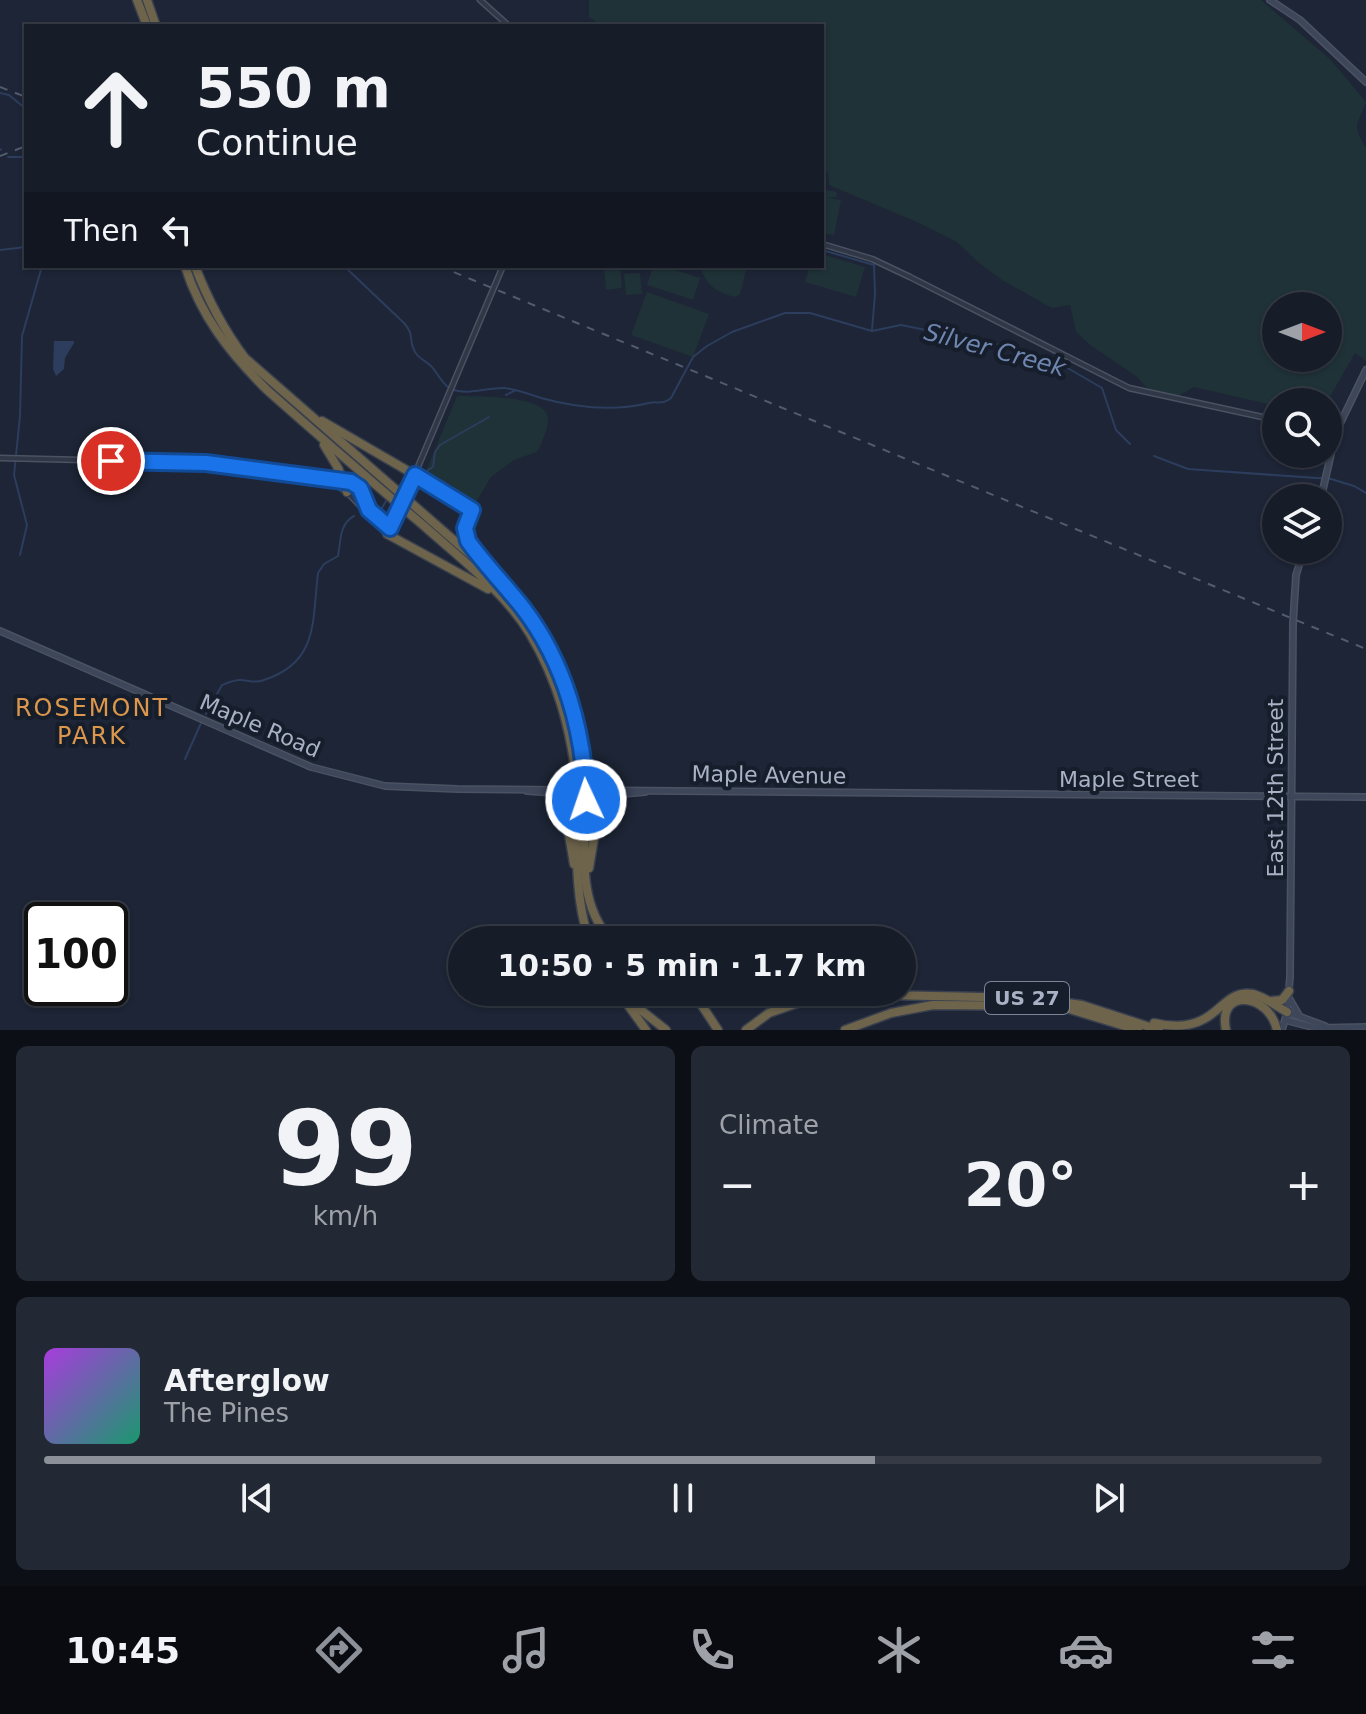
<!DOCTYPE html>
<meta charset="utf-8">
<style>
body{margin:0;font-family:"DejaVu Sans",sans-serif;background:#232934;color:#f1f3f6;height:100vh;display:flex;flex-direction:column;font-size:30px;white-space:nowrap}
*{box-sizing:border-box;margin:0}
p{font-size:26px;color:#9ea1a8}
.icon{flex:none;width:44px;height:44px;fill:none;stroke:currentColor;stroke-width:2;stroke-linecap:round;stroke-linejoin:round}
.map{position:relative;height:1030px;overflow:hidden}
.details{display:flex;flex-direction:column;gap:16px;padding:16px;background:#0c0f16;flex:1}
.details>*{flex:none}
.top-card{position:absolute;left:24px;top:24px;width:800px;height:244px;border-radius:0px;box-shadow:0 2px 6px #0004,0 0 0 2px #353a45;background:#161c28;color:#f1f3f6;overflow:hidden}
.needle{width:52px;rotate:90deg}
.controls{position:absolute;left:1262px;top:292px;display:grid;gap:16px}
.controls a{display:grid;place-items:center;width:80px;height:80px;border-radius:50%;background:#161c28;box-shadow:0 2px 6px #0004,0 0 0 2px #353a45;font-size:40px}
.speed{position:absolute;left:24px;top:902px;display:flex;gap:16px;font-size:40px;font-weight:700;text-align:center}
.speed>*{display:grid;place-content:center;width:104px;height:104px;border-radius:50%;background:#161c28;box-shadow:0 2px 6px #0004,0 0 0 2px #353a45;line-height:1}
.speed .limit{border:4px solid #111;border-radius:12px;background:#fff;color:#111}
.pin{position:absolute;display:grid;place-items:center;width:68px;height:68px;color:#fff;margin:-34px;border:4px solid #fff;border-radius:50%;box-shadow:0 2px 8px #0007}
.me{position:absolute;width:88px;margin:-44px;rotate:357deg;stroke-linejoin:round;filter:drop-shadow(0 0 6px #0008)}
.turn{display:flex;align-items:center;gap:28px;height:168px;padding:0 40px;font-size:36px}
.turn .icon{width:104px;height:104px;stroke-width:2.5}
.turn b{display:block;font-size:56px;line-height:68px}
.then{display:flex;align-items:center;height:76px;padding:0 40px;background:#0003;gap:16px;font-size:30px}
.big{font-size:60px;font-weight:600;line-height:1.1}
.details .card{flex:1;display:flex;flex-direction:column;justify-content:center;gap:12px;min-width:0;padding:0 28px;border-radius:12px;background:#232934}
.details .dial{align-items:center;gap:0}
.dial b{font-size:104px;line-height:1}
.song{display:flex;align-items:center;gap:24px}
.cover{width:96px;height:96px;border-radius:12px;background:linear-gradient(135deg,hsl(280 70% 55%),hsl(160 70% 35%))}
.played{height:8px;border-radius:4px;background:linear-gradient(90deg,#8c9099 65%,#353a45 65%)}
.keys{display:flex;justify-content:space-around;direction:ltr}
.heat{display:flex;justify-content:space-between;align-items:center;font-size:44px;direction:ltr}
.details .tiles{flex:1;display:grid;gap:16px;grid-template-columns:1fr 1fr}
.card:last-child{grid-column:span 2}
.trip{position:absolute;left:448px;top:926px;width:468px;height:80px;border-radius:40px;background:#161c28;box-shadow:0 2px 6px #0004,0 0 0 2px #353a45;font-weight:600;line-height:80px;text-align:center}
.dock{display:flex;height:128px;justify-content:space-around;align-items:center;background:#090b10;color:#9ea1a8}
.dock .icon{width:56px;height:56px}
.dock .on{color:#8c9099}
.dock b{font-size:36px;color:#f1f3f6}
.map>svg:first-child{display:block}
.green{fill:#1f3237;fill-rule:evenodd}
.water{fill:#2c3d5d}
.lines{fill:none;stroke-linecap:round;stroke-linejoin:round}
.stream{stroke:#2c3d5d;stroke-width:2}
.tertiary-casing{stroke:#4b5262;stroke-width:7}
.secondary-casing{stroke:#4b5262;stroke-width:8}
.motorway-casing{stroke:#383f4e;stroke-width:11}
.tertiary{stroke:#303847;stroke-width:4}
.secondary{stroke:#3e465a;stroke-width:5}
.motorway{stroke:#6e644c;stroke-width:8}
.rail{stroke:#525b6f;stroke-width:2;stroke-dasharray:8 8;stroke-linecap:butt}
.tertiary-bridge-casing{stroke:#4b5262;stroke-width:7;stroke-linecap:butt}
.motorway-bridge-casing{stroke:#383f4e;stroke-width:11;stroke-linecap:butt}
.tertiary-bridge{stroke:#303847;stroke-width:4}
.motorway-bridge{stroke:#6e644c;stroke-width:8}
.route-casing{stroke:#114b97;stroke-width:20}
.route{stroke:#1a73e8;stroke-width:14}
.labels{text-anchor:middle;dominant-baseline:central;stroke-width:8;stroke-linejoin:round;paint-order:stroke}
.shield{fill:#161d2b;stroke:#7d8597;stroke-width:2}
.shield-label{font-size:20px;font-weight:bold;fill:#a9b2c5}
.street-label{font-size:22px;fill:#a9b2c5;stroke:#161d2b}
.water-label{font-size:24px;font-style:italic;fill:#6f86b0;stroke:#161d2b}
.neighbourhood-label{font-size:24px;letter-spacing:2px;fill:#dc974d;stroke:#161d2b}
</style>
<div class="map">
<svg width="1366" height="1030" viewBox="0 0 1366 1030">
<rect width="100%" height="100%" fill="#1d2536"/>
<!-- green -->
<g class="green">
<path d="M 589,0 L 1261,0 L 1331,60 L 1366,102 C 1358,126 1351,122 1366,148 L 1366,361 L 1355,353 L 1327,402 L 1276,402 L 1276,406 L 1194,387 L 1175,398 L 1147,388 L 1136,376 L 1090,345 L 1076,332 L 1070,305 L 1052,308 L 1002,280 L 978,262 L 957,242 L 919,223 L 829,185 L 828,172 L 822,170 L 822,26 L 603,26 L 589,17 ZM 1276,306 L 1328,306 L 1328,358 L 1276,358 Z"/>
<path d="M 822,189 L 837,192 L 836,197 L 828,198 L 841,200 L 834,235 L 822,233 Z"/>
<path d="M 822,254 L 865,267 L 856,297 L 805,282 L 810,266 L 822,266 Z"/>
<path d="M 653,266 L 663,266 L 700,278 L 693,300 L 647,285 Z"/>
<path d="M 700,266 L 747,266 L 740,294 L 736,297 C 717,294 705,284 700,266 Z"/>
<path d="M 620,267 L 622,288 L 606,290 L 604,269 Z"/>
<path d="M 640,273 L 642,294 L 626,295 L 624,274 Z"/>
<path d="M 647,292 L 709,314 L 693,357 L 631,335 Z"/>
<path d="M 457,396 C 476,396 531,396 544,410 C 554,420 542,442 537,452 L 514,460 L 491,477 L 476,502 L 426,471 Z"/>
</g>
<!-- water -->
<path class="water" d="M 54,341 L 74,341 L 74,343 L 65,358 L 64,369 L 56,376 L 53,369 Z"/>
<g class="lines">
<!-- stream -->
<g class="stream">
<path d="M 0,93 L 9,95 L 26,109"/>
<path d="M 0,149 L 1,150"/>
<path d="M 8,157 L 26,157"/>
<path d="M 0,250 L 26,247"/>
<path d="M 822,250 L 874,265 L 875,294 L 872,330"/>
<path d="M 344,266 L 404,323 C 415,336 408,337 414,350 C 417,358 425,360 431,366 C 438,373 443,386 451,389 C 468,396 488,387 505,388 C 518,390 529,394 541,398 C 577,408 612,412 649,403 C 657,401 663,405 671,398 L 693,357 L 707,346 L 732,332 L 785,313 L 810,313 L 872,331 L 901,325 L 1021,349 L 1029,351 L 1035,359 L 1059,363 L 1102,388 L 1116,430 L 1130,444"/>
<path d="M 506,395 L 516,390"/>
<path d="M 1154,456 L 1188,469 L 1331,479 L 1354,486 L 1366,493"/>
<path d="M 425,472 L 433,467 L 435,452 L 440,445 L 489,417"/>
<path d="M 399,486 L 404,481"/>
<path d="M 379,513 L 386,501"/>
<path d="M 20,555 L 27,525 L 14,475 L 20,416 L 22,336 L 42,266"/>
<path d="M 206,714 L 222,685 C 227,683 234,680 240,680 C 249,680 254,684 264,680 C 319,662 312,621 318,573 L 324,564 L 338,556 C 341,541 339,524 354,516"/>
<path d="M 185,759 L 201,723"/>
<path d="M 644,1006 L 663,992"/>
</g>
<!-- tertiary casing -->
<g class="tertiary-casing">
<g id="tertiary">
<path d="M 480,0 L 509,26"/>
<path d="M 822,244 L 872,259 L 910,277 L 1129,388 L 1276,420"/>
<path d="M 0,458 L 206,463 L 348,481 L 360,488 L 369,510 L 390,528"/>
<path d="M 416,476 L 470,509"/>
<path d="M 329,480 L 347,492 L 387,534"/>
<path d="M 409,488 L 503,266"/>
</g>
</g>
<!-- secondary casing -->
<g class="secondary-casing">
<g id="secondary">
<path d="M 1270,0 L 1300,20 L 1366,82"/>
<path d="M 1321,498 L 1336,432 L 1366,370"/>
<path d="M 0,631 L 311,767 L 385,786 L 457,789 L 1366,797"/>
<path d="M 527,791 L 599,796 L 645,792"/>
<path d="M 1289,998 L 1300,1017"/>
<path d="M 1287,1012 L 1325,1026"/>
<path d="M 1285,1020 L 1316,1028 L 1366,1027"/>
<path d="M 1282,1030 L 1287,1012 L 1290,977 L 1293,623 L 1296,575 L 1301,559 L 1309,550"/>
</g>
</g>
<!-- motorway casing -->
<g class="motorway-casing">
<g id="motorway">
<path d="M 137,0 L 147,26"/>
<path d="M 147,0 L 156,26"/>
<path d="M 185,266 C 201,317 230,353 267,390 C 319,436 371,481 424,526 C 461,559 504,591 530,634 C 558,681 571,730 577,784"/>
<path d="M 195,266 C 208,300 223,329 245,358 L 496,577 C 548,636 581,704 585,784"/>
<path d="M 322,421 L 415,475"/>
<path d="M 324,445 L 338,468 L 347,492"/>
<path d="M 327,480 L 336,475 L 338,469"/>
<path d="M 472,510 C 462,533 464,538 480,557"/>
<path d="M 387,534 L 488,589"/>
<path d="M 565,789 L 564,805 L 574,864"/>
<path d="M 577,800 C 577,848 574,895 589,940"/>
<path d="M 586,800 C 585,847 576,903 611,940"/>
<path d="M 589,868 L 599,808 L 598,789"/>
<path d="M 693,992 L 718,1030"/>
<path d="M 736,992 L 1030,998 L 1082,1005 L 1159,1030"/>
<path d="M 622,995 L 666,1030"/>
<path d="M 1271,1001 L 1282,1000 L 1289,991"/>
<path d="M 628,1005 L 646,1030"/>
<path d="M 1066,1008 L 1138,1030"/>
<path d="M 1154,1023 C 1171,1027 1188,1028 1204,1019 C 1222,1010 1230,990 1253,994 C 1265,997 1276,1006 1287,1012"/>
<path d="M 746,1030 L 769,1013 L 809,999"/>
<path d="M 845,1030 L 891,1013 L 933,1005 L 1053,1006"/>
<path d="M 1226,1030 C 1217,987 1269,993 1277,1030"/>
</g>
</g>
<!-- tertiary -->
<use href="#tertiary" class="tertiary"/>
<!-- secondary -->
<use href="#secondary" class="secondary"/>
<!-- motorway -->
<use href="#motorway" class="motorway"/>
<!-- rail -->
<g class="rail">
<path d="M 0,87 L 26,97"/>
<path d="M 0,156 L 26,146"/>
<path d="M 439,266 L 1366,649"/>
</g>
<!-- tertiary-bridge casing -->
<g class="tertiary-bridge-casing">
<path id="tertiary-bridge" d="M 397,515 L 409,488"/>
</g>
<!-- motorway-bridge casing -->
<g class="motorway-bridge-casing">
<g id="motorway-bridge">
<path d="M 577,784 L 577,800"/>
<path d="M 585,784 L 586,800"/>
</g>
</g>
<!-- tertiary-bridge -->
<use href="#tertiary-bridge" class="tertiary-bridge"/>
<!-- motorway-bridge -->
<use href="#motorway-bridge" class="motorway-bridge"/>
</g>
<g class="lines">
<!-- route casing -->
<g class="route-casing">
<path id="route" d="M 111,461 L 206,463 L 351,482 L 360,488 L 369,510 L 390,528 L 415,475 L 472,510 L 465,528 L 468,541 C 485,565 505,585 523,608 C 565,663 584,732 586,800"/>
</g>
<!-- route -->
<use href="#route" class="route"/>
</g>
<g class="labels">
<!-- shield labels -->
<rect class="shield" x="985" y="982" width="84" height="32" rx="6"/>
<g class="shield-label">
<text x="1027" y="998">US 27</text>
</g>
<!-- street labels -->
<g class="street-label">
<text transform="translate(260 726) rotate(23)">Maple Road</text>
<text transform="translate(769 775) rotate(1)">Maple Avenue</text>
<text x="1129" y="779">Maple Street</text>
<text transform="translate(1275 788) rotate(-90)">East 12th Street</text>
</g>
<!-- water labels -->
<g class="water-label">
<text transform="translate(995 350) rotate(15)">Silver Creek</text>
</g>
<!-- neighbourhood labels -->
<g class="neighbourhood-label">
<text x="92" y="708">ROSEMONT<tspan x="92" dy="28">PARK</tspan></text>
</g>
</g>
</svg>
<div class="controls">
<a><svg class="needle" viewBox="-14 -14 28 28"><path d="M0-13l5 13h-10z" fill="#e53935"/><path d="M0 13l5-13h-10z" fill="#9ea1a8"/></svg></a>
<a><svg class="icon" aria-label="search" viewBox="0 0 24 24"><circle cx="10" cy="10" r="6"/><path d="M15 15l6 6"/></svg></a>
<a><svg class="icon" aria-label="layers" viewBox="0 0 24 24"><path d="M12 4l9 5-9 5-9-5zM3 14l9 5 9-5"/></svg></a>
</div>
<div class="speed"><div class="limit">100</div></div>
<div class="pin" style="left:111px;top:461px;background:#d93025"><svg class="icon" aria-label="arrive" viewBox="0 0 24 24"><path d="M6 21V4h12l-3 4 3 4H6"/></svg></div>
<svg class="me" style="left:586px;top:800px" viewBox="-20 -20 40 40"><circle r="17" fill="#1a73e8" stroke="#fff" stroke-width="3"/><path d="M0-11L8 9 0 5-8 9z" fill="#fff"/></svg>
<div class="trip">10:50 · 5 min · 1.7 km</div>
<div class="top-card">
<div class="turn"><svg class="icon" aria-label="ahead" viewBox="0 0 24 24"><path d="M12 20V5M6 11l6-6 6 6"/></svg><div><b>550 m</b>Continue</div></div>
<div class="then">Then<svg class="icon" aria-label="left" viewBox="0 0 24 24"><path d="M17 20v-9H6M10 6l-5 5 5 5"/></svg></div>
</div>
</div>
<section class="details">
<div class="tiles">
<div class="card dial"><b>99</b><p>km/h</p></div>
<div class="card"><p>Climate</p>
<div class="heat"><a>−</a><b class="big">20°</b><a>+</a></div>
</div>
<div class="card">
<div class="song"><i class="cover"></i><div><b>Afterglow</b><p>The Pines</p></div></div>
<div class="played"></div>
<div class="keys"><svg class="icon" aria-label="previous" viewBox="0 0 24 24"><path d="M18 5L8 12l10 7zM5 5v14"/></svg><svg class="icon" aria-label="pause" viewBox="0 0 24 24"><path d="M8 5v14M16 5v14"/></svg><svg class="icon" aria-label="next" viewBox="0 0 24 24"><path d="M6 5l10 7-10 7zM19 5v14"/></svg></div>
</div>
</div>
</section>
<nav class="dock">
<b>10:45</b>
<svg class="icon on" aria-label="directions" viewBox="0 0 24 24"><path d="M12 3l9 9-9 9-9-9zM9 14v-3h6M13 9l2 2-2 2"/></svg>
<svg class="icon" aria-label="music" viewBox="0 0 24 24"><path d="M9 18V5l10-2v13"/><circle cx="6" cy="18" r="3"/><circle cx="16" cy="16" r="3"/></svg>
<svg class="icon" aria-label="phone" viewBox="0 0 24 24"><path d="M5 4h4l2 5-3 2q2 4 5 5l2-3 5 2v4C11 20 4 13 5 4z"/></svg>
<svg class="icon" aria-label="climate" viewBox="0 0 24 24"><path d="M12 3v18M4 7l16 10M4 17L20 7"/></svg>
<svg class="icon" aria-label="car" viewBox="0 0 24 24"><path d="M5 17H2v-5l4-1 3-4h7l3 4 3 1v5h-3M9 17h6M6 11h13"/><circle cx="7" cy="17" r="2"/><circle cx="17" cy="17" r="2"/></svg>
<svg class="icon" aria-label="filters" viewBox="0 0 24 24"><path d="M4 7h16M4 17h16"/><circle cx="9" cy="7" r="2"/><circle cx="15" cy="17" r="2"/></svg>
</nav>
